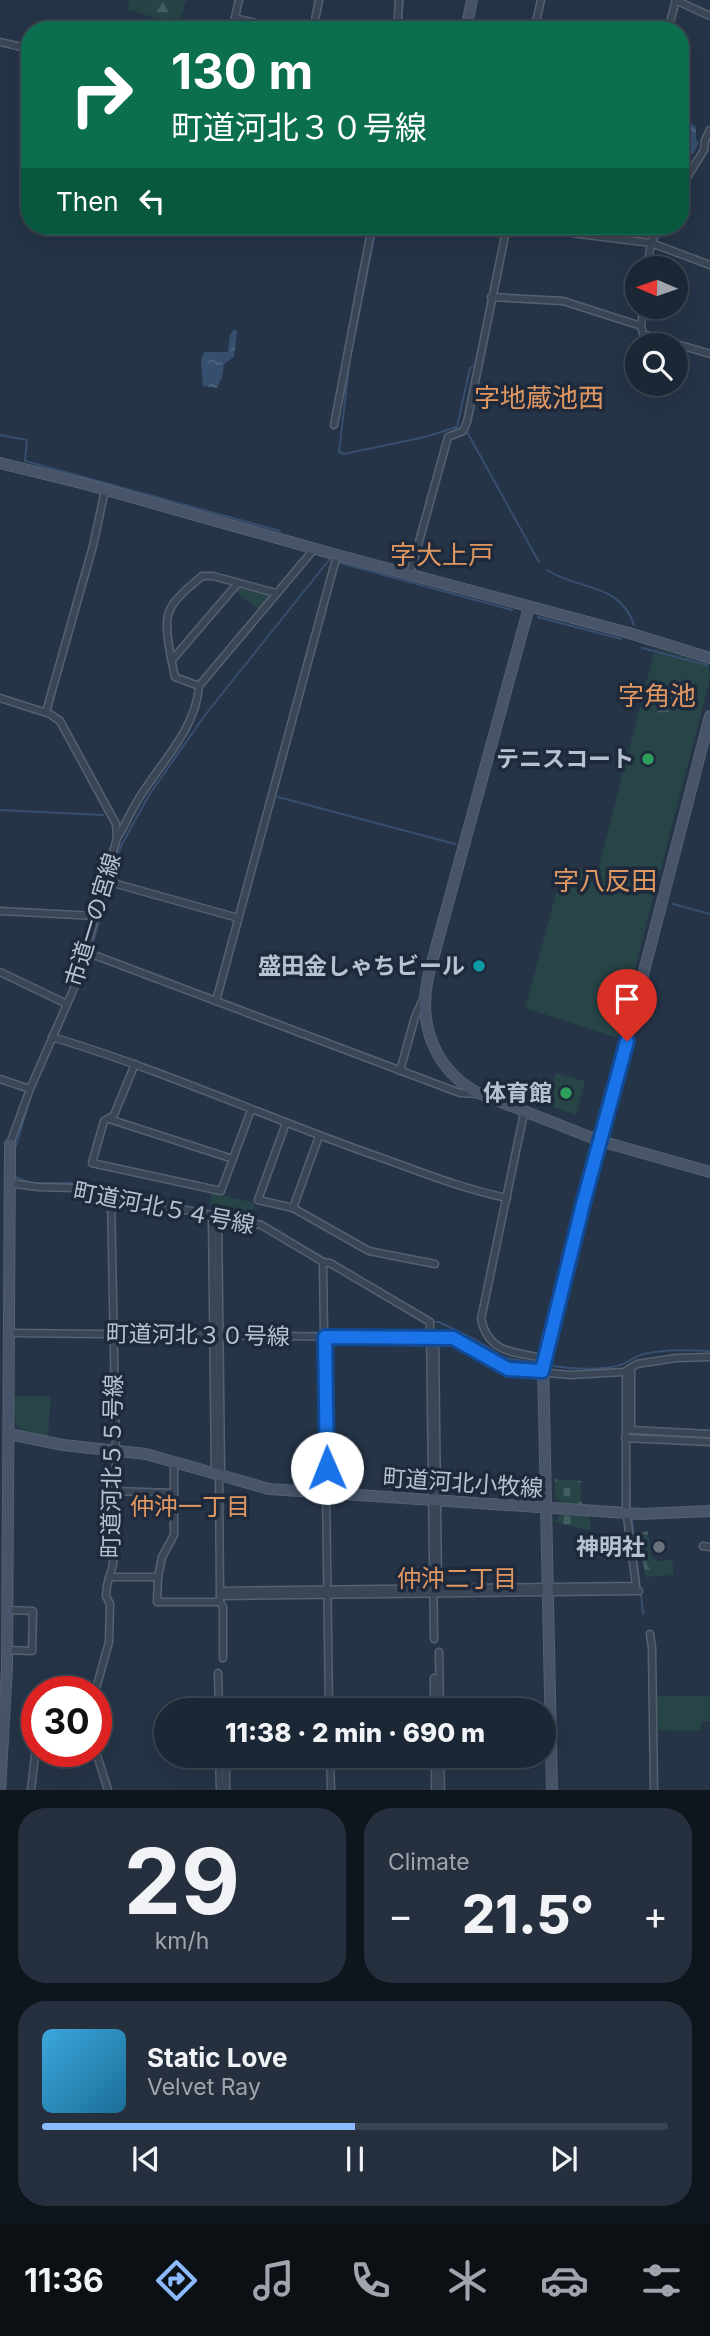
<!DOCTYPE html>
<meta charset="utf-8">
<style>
body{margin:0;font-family:Inter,"Noto Sans JP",sans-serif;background:#252f3d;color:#f1f3f6;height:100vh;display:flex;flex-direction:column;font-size:26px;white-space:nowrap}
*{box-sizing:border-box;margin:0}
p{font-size:23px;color:#a0a5ad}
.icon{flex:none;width:38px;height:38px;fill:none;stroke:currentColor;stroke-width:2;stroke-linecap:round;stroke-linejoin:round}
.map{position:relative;height:1790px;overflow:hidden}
.details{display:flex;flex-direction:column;gap:18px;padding:18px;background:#0f151d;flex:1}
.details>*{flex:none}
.top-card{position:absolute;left:21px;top:21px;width:668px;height:214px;border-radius:28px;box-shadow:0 7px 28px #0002,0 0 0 2px #3a4450;background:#0b6e4f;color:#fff;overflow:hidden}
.needle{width:46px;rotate:272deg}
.fabs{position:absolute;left:625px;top:256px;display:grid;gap:14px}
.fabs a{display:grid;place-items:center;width:63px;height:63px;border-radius:50%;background:#1c2735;box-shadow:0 7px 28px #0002,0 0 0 2px #3a4450;font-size:35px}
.speed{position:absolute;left:21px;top:1676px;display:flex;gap:14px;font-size:35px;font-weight:700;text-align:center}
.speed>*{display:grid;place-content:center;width:91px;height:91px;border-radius:50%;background:#1c2735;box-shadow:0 7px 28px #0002,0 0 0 2px #3a4450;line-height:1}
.speed .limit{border:10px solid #d22;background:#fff;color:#111}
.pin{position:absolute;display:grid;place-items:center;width:60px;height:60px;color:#fff;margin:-72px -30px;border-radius:50% 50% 50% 0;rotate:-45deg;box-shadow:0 0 7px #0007}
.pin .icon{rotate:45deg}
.me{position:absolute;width:77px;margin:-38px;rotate:359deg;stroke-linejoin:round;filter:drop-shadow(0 0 5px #0008)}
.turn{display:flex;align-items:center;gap:24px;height:147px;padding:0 35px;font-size:32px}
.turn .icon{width:91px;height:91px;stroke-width:2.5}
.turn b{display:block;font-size:49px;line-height:60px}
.then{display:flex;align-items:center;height:66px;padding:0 35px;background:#0003;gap:14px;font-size:26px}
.big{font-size:52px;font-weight:800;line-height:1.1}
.details .card{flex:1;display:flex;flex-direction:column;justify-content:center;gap:10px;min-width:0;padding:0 24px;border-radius:28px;background:#252f3d}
.details .dial{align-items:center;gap:0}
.dial b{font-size:91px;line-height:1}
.song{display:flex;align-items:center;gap:21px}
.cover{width:84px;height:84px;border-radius:10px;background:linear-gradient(135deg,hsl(200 70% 55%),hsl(200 70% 35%))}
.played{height:7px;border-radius:4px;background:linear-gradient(90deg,#8cbaff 50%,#3a4450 50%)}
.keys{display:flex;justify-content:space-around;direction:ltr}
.heat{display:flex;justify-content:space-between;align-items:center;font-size:38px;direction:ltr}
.details .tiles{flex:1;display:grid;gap:18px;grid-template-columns:1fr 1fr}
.card:last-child{grid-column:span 2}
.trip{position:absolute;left:154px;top:1698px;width:402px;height:70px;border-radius:35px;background:#1c2735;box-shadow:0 7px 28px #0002,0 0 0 2px #3a4450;font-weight:800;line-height:70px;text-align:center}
.dock{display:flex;height:112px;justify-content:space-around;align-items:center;background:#0b1015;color:#a0a5ad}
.dock .icon{width:49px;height:49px}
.dock .on{color:#8cbaff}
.dock b{font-size:32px;color:#f1f3f6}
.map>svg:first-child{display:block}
.green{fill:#274447}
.forest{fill:url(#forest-firs)}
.cemetery{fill:url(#cemetery-stones)}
.water{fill:url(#water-ripples)}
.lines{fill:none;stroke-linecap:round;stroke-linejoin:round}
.stream{stroke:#374f6f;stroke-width:2}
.river{stroke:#374f6f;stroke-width:12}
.street-casing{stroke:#556170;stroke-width:9}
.secondary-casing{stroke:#556170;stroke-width:12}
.street{stroke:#3a4656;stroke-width:6}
.secondary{stroke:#475469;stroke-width:10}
.route-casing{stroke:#114b97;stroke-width:18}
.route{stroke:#1a73e8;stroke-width:12}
.leisure-dot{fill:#2e9e5b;stroke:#1e2a3b;stroke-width:2.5}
.culture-dot{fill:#0f9aa8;stroke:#1e2a3b;stroke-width:2.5}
.worship-dot{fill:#6b7280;stroke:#1e2a3b;stroke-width:2.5}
.labels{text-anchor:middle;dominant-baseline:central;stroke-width:7;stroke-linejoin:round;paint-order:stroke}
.poi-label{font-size:23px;font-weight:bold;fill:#b8c1cf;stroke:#1e2a3b;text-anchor:end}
.street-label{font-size:23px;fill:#b8c1cf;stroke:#1e2a3b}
.neighbourhood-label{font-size:24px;fill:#e19761;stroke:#1e2a3b}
.quarter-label{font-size:26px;fill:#e19761;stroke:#1e2a3b}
</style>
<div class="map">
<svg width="710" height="1790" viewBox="0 0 710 1790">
<defs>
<pattern id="forest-firs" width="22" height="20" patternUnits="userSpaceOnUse" patternTransform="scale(1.75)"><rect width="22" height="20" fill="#274447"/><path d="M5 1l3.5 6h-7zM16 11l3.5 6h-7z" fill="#445d60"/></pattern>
<pattern id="cemetery-stones" width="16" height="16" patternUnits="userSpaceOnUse" patternTransform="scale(1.75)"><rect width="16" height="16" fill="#274447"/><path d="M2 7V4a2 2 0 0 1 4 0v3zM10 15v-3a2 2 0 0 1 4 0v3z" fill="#445d60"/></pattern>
<pattern id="water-ripples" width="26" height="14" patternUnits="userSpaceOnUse" patternTransform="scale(1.75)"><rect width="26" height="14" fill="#374f6f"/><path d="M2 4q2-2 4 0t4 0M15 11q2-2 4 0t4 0" fill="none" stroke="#526782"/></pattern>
</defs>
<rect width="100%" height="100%" fill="#253447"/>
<!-- green -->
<g class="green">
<path d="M 240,585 L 273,596 L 262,609 L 260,607 L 257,609 L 236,592 Z"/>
<path d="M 655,649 L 709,664 L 710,679 L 617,1038 L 525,1008 L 564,864 L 597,873 Z"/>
<path d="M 555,1073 L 585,1081 L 576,1115 L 547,1105 Z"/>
<path d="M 211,1193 L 255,1203 L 252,1214 L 239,1209 L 210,1204 Z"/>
<path d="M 14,1396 L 51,1396 L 48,1437 C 14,1427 14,1433 14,1396 Z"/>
<path d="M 657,1696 L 710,1696 L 710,1721 L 701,1722 L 701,1731 L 658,1730 Z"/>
</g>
<!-- forest -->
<g class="forest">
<path d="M 129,0 L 186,0 L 181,18 L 160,20 L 128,9 Z"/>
<path d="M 653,680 L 670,697 L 670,712 L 676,716 L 675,723 L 672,724 L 645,717 Z"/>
<path d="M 648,1531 L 651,1556 L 657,1561 L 672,1560 L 674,1575 L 645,1577 L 640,1533 Z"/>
</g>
<!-- cemetery -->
<g class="cemetery">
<path d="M 555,1479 L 581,1481 L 581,1500 L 583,1505 L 561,1503 L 555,1498 Z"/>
<path d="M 563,1511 L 589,1513 L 591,1531 L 554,1522 Z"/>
</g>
<!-- water -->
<g class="water">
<path d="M 681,116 L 696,127 L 696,139 L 699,143 L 693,154 L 681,145 Z"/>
<path d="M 234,329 L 237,331 L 234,357 L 224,364 L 222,377 L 217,388 L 203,386 L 201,360 L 204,352 L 228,352 L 230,335 Z"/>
</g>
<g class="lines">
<!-- stream -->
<g class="stream">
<path d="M 401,30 L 403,0"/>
<path d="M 376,229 L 350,358 L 339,452 L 344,454 L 425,437 L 457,427 L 470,368 L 476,364"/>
<path d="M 477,388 L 467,432 L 539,562"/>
<path d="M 0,435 L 27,440 L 25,461 L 280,531"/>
<path d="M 340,563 L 512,610"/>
<path d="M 547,570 C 579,591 620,582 634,625"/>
<path d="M 538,617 L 621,639"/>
<path d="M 642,648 L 707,665"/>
<path d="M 278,797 L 455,844"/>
<path d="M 0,810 L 103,815"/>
<path d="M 673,904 L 710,914"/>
<path d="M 92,946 L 121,846 L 149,795 L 205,715 L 329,560"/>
<path d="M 83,971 L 88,958"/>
<path d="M 59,1031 L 72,999"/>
<path d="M 15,1146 L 15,1177 L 32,1183 L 70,1183 L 262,1221 L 329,1261"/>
<path d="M 16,1146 L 29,1102"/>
<path d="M 433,1322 L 439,1322 L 476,1340 L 505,1358 L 540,1363"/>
<path d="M 549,1365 C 568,1369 601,1371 620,1365 C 628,1363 634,1356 644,1354 C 665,1349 688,1350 710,1351"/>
<path d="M 629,1440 L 630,1508"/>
<path d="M 632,1519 L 640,1588"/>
<path d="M 641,1594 L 643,1614"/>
</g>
<!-- river -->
<path class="river" d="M 629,1434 L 710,1438"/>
<!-- street casing -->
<g class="street-casing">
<g id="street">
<path d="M 675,0 L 710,16"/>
<path d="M 235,18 L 284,30"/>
<path d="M 232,30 L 239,0"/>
<path d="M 313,30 L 319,0"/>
<path d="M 397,30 L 399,0"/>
<path d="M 534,30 L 541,0"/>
<path d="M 668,30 L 676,0"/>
<path d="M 0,42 L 30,49"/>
<path d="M 681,187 L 704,150 L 705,140 L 710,130"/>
<path d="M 543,226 L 579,234 L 651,243 L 710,265"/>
<path d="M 647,268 L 651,243 L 660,226"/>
<path d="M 491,297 L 563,301 L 641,326"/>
<path d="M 644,306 L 641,326 L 643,334 L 710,354"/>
<path d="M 334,425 L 372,226"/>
<path d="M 410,574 L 448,437 L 463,431 L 467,422 L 507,226"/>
<path d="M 172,660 L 238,583"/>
<path d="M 199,686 L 175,677 C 172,662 163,627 169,612 C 174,598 191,586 202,576 L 213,576 L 276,593"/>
<path d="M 0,698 L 50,714 L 60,721 L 116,824 L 117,838 L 78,979 L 30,1089 L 10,1144"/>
<path d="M 46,712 L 93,546 L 105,490"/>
<path d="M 119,835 C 127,821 134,805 143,792 C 165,758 196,727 199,686 L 315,548"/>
<path d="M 106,881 L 238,918"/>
<path d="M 0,911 L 96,916"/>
<path d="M 86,952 L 460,1093 L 478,1094"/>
<path d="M 0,972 L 67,1004"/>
<path d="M 216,1001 L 337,555"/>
<path d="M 52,1037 C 163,1070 270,1119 379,1157 C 421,1172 463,1189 507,1198"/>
<path d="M 135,1064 L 114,1115 L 104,1121 L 92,1163 L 221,1191 L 251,1110"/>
<path d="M 400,1071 L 415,1017 L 423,999"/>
<path d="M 0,1079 L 30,1089"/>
<path d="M 524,1113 L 481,1319 C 489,1354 514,1352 544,1358"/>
<path d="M 109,1119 L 233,1159"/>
<path d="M 286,1123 L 258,1200 L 293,1208 L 369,1251 L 435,1264"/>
<path d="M 9,1183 L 38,1187 L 74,1188 L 261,1225 L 323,1262 L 329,1710"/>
<path d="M 293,1208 L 319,1136"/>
<path d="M 212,1216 L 215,1474"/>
<path d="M 218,1217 L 221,1473 L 219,1476 L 220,1596 L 220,1602 L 223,1607 L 223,1658"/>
<path d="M 323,1262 L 330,1263 L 430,1322 L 434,1639"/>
<path d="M 10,1333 L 453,1338 L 508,1369 L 570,1375 L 624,1372 L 637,1364 L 676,1358 L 710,1357"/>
<path d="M 435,1338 L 438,1588"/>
<path d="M 631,1368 L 631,1430 L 710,1434"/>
<path d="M 625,1438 L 710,1442"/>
<path d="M 174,1462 L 174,1535 L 162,1557 L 158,1577 L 157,1602 L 220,1602"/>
<path d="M 114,1491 L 174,1493"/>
<path d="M 703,1546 L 710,1547"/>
<path d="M 109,1577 L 158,1577"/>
<path d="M 220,1591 L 636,1586 L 626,1509 L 626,1371"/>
<path d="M 220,1596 L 639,1591"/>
<path d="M 650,1634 L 652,1648 L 654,1790"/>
<path d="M 7,1650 L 32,1651 L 33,1611 L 7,1610"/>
<path d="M 439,1652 L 440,1710"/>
<path d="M 218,1673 L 219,1710"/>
<path d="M 95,1692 L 109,1642 L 110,1604 L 106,1596 L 107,1585 L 113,1565 L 116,1458 L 111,1195"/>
<path d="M 434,1710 L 434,1678 L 439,1678"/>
<path d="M 96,1752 L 108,1790"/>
<path d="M 219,1755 L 220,1790"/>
<path d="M 226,1755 L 226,1790"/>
<path d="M 330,1755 L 331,1790"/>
<path d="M 435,1755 L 435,1790"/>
<path d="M 440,1755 L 441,1790"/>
<path d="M 31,1790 L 37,1739"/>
</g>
</g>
<!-- secondary casing -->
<g class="secondary-casing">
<g id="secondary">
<path d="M 467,24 L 472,0"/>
<path d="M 0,463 L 85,484 L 337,555 L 629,633 L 710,658"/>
<path d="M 529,607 L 428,977 C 418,1024 434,1068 476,1092 L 600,1141 L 710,1172"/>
<path d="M 9,1434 L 63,1445 L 146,1454 L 269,1489 L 641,1514 L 710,1511"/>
<path d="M 0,1790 L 7,1668 L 10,1144"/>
<path d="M 552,1790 L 543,1362 L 710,716"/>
</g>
</g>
<!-- street -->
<use href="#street" class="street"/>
<!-- secondary -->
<use href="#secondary" class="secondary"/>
</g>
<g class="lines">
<!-- route casing -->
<g class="route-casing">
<path id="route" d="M 327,1468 L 325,1337 L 453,1338 L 508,1369 L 542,1371 L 584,1200 L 627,1041"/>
</g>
<!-- route -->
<use href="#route" class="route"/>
</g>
<!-- markers -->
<g class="leisure-dot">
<circle cx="648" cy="759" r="7"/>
<circle cx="566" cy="1093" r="7"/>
</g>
<circle class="culture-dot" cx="479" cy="966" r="7"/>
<circle class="worship-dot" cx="659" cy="1547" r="7"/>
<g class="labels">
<!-- poi labels -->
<g class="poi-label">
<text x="634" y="759">テニスコート</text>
<text x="465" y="966">盛田金しゃちビール</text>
<text x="552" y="1093">体育館</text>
<text x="645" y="1547">神明社</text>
</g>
<!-- street labels -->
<g class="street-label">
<text transform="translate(93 920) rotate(-73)">市道一の宮線</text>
<text transform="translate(164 1208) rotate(11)">町道河北５４号線</text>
<text transform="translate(198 1335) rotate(1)">町道河北３０号線</text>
<text transform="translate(112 1466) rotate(-89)">町道河北５５号線</text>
<text transform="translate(463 1483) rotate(4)">町道河北小牧線</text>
</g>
<!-- neighbourhood labels -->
<g class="neighbourhood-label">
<text x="190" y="1506">仲沖一丁目</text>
<text x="457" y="1578">仲沖二丁目</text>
</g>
<!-- quarter labels -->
<g class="quarter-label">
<text x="539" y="397">字地蔵池西</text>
<text x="442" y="554">字大上戸</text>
<text x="657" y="695">字角池</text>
<text x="605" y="880">字八反田</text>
</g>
</g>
</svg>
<div class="fabs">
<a><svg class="needle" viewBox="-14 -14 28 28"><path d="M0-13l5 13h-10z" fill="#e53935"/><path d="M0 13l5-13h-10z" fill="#a0a5ad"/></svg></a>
<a><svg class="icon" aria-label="search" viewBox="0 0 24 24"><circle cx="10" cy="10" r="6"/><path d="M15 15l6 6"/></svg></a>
</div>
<div class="speed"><div class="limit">30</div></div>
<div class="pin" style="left:627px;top:1041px;background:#d93025"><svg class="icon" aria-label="arrive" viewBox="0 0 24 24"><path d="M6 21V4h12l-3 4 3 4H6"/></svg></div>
<svg class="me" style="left:327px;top:1468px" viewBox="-20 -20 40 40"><circle r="19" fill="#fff"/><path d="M0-13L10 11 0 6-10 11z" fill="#1a73e8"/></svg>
<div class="trip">11:38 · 2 min · 690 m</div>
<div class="top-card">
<div class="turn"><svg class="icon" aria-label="right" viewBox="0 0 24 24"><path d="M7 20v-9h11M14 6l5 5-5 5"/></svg><div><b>130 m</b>町道河北３０号線</div></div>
<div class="then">Then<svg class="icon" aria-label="left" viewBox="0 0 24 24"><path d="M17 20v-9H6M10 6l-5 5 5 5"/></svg></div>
</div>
</div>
<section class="details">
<div class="tiles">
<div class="card dial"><b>29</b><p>km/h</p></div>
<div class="card"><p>Climate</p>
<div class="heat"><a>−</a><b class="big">21.5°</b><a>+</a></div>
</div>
<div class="card">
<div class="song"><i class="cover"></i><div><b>Static Love</b><p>Velvet Ray</p></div></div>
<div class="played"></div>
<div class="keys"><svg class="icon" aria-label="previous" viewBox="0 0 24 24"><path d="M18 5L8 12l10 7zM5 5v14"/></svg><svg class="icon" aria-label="pause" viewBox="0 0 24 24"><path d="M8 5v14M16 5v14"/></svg><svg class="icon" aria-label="next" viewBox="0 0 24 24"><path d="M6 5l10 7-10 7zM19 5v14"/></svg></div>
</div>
</div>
</section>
<nav class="dock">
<b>11:36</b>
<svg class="icon on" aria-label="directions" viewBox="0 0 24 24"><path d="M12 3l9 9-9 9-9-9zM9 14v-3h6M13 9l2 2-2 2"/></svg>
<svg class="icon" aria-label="music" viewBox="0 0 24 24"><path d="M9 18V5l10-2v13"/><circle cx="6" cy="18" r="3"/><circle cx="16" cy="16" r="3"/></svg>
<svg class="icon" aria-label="phone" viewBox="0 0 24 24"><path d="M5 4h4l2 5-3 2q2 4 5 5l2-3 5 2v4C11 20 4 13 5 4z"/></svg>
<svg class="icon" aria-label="climate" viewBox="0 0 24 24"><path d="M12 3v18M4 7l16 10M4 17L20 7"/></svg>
<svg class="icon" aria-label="car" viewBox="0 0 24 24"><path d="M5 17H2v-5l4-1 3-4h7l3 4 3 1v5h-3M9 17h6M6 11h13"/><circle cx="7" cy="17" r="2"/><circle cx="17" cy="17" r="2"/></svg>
<svg class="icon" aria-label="filters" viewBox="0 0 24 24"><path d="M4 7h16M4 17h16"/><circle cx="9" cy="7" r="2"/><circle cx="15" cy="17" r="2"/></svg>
</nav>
